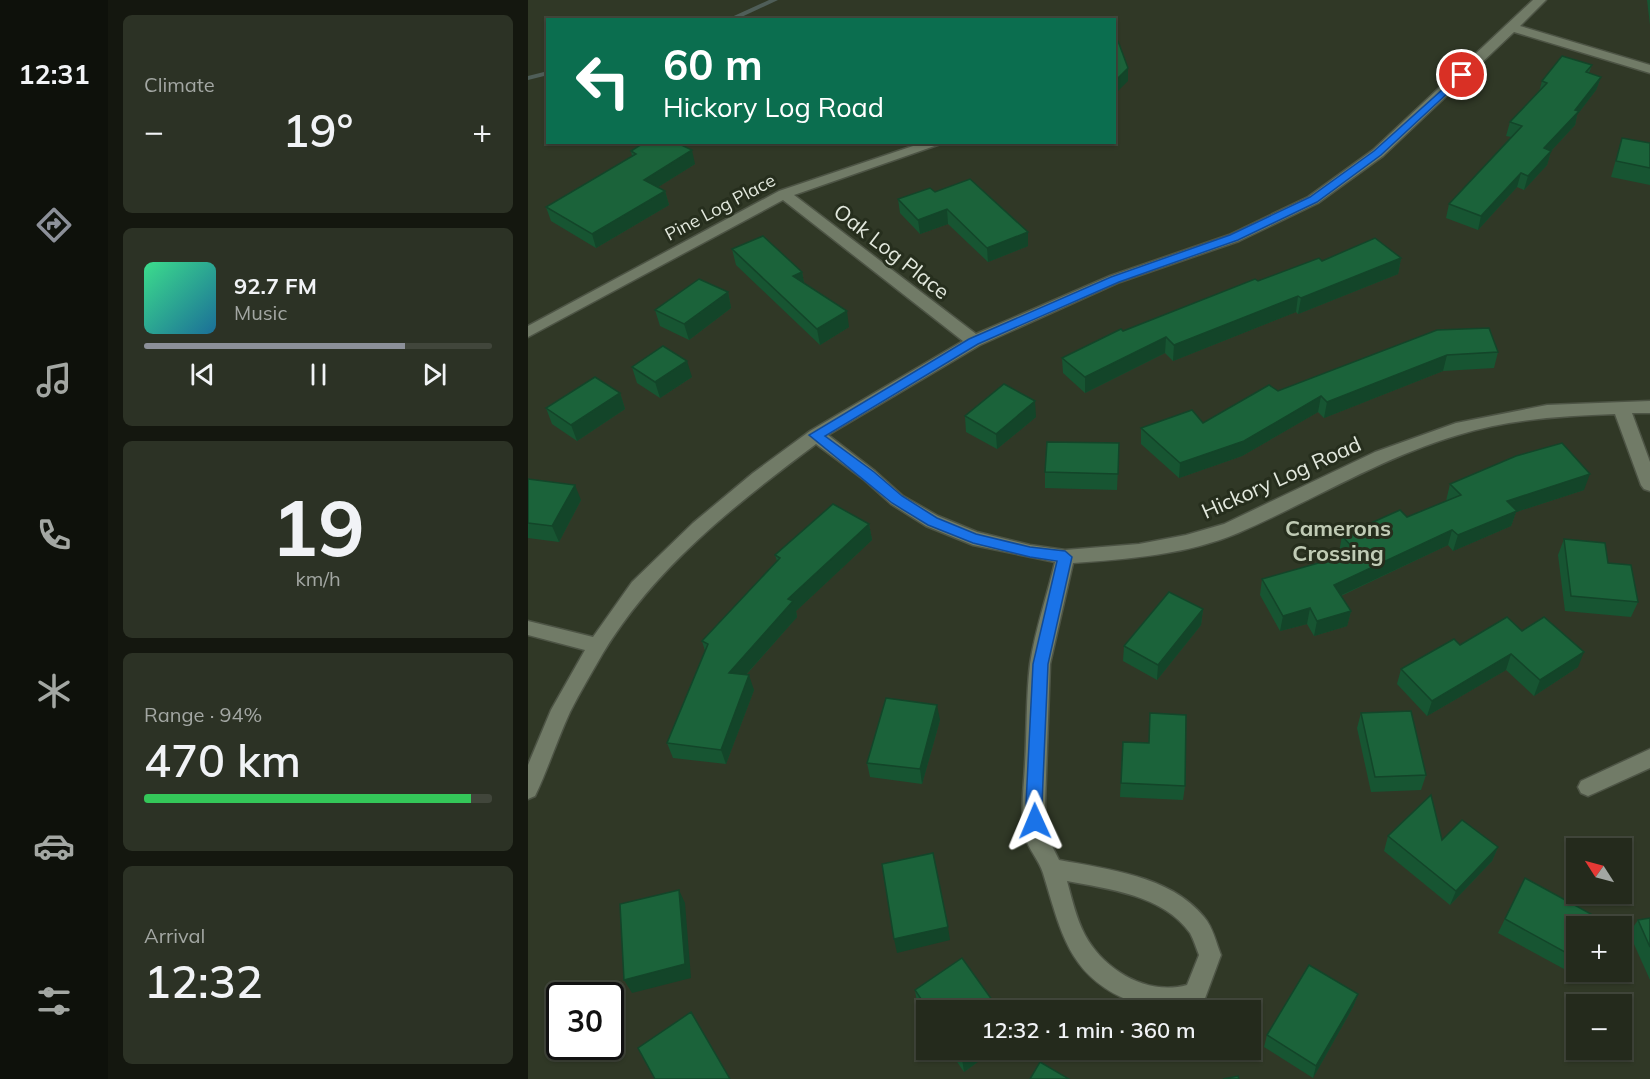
<!DOCTYPE html>
<meta charset="utf-8">
<style>
body{margin:0;font-family:Mulish,sans-serif;background:#2c3225;color:#f1f3f6;height:100vh;display:flex;flex-direction:column;font-size:22px;white-space:nowrap}
*{box-sizing:border-box;margin:0}
p{font-size:20px;color:#a3a7a3}
.icon{flex:none;width:33px;height:33px;fill:none;stroke:currentColor;stroke-width:2;stroke-linecap:round;stroke-linejoin:round}
.map{position:relative;flex:1;overflow:hidden}
.panel{display:flex;flex-direction:column;gap:15px;padding:15px;background:#14170f;width:420px}
.panel>*{flex:none}
.hud{position:absolute;left:18px;top:18px;width:570px;height:126px;border-radius:0px;box-shadow:0 2px 4px #0004,0 0 0 2px #41463b;background:#0b6e4f;color:#fff;overflow:hidden}
.needle{width:39px;rotate:306deg}
.tools{position:absolute;left:1038px;top:838px;display:grid;gap:12px}
.tools a{display:grid;place-items:center;width:66px;height:66px;border-radius:0px;background:#242a1c;box-shadow:0 2px 4px #0004,0 0 0 2px #41463b;font-size:30px}
.speed{position:absolute;left:18px;top:982px;display:flex;gap:12px;font-size:30px;font-weight:700;text-align:center}
.speed>*{display:grid;place-content:center;width:78px;height:78px;border-radius:50%;background:#242a1c;box-shadow:0 2px 4px #0004,0 0 0 2px #41463b;line-height:1}
.speed .limit{border:3px solid #111;border-radius:9px;background:#fff;color:#111}
.pin{position:absolute;display:grid;place-items:center;width:51px;height:51px;color:#fff;margin:-26px;border:3px solid #fff;border-radius:50%;box-shadow:0 2px 6px #0007}
.me{position:absolute;width:66px;margin:-33px;rotate:359deg;stroke-linejoin:round;filter:drop-shadow(0 0 4px #0008)}
.turn{display:flex;align-items:center;gap:21px;height:126px;padding:0 18px;font-size:27px}
.turn .icon{width:78px;height:78px;stroke-width:2.5}
.turn b{display:block;font-size:42px;line-height:51px}
.big{font-size:45px;font-weight:600;line-height:1.1}
.panel .card{flex:1;display:flex;flex-direction:column;justify-content:center;gap:9px;min-width:0;padding:0 21px;border-radius:9px;background:#2c3225}
.panel .dial{align-items:center;gap:0}
.dial b{font-size:78px;line-height:1}
.song{display:flex;align-items:center;gap:18px}
.cover{width:72px;height:72px;border-radius:9px;background:linear-gradient(135deg,hsl(150 70% 55%),hsl(200 70% 35%))}
.played{height:6px;border-radius:3px;background:linear-gradient(90deg,#8c9099 75%,#41463b 75%)}
.keys{display:flex;justify-content:space-around;direction:ltr}
.heat{display:flex;justify-content:space-between;align-items:center;font-size:33px;direction:ltr}
.charge{height:9px;border-radius:4px;background:linear-gradient(90deg,#34c759 94%,#41463b 0)}
.trip{position:absolute;left:388px;top:1000px;width:345px;height:60px;border-radius:0px;background:#242a1c;box-shadow:0 2px 4px #0004,0 0 0 2px #41463b;font-weight:600;line-height:60px;text-align:center}
main{display:flex;flex:1;min-height:0}
.menu{display:flex;flex-direction:column;width:108px;justify-content:space-around;align-items:center;background:#0e110b;color:#a3a7a3}
.menu .icon{width:42px;height:42px}
.menu .active{color:#8c9099}
.menu b{font-size:27px;color:#f1f3f6}
.map>svg:first-child{display:block}
.lines{fill:none;stroke-linecap:round;stroke-linejoin:round}
.stream{fill:#4f5e58;fill-rule:evenodd}
.minor-casing{stroke:#4d5445;stroke-width:3}
.minor{fill:#717b67;fill-rule:evenodd}
.wall{fill:#175532}
.shaded-wall{fill:#134529}
.building{fill:#1b633a;stroke:#134529;stroke-width:1.5}
.route{fill:#1a73e8;stroke:#114b97;stroke-width:1.5}
.labels{text-anchor:middle;dominant-baseline:central;stroke-width:6;stroke-linejoin:round;paint-order:stroke}
.far-street-label{font-size:18px;fill:#e3e9de;stroke:#262e1d}
.street-label{font-size:21px;fill:#e3e9de;stroke:#262e1d}
.neighbourhood-label{font-size:22px;font-weight:bold;fill:#c0cbb5;stroke:#262e1d}
</style>
<main>
<nav class="menu">
<b>12:31</b>
<svg class="icon active" aria-label="directions" viewBox="0 0 24 24"><path d="M12 3l9 9-9 9-9-9zM9 14v-3h6M13 9l2 2-2 2"/></svg>
<svg class="icon" aria-label="music" viewBox="0 0 24 24"><path d="M9 18V5l10-2v13"/><circle cx="6" cy="18" r="3"/><circle cx="16" cy="16" r="3"/></svg>
<svg class="icon" aria-label="phone" viewBox="0 0 24 24"><path d="M5 4h4l2 5-3 2q2 4 5 5l2-3 5 2v4C11 20 4 13 5 4z"/></svg>
<svg class="icon" aria-label="climate" viewBox="0 0 24 24"><path d="M12 3v18M4 7l16 10M4 17L20 7"/></svg>
<svg class="icon" aria-label="car" viewBox="0 0 24 24"><path d="M5 17H2v-5l4-1 3-4h7l3 4 3 1v5h-3M9 17h6M6 11h13"/><circle cx="7" cy="17" r="2"/><circle cx="17" cy="17" r="2"/></svg>
<svg class="icon" aria-label="filters" viewBox="0 0 24 24"><path d="M4 7h16M4 17h16"/><circle cx="9" cy="7" r="2"/><circle cx="15" cy="17" r="2"/></svg>
</nav>
<section class="panel">
<div class="card"><p>Climate</p>
<div class="heat"><a>−</a><b class="big">19°</b><a>+</a></div>
</div>
<div class="card">
<div class="song"><i class="cover"></i><div><b>92.7 FM</b><p>Music</p></div></div>
<div class="played"></div>
<div class="keys"><svg class="icon" aria-label="previous" viewBox="0 0 24 24"><path d="M18 5L8 12l10 7zM5 5v14"/></svg><svg class="icon" aria-label="pause" viewBox="0 0 24 24"><path d="M8 5v14M16 5v14"/></svg><svg class="icon" aria-label="next" viewBox="0 0 24 24"><path d="M6 5l10 7-10 7zM19 5v14"/></svg></div>
</div>
<div class="card dial"><b>19</b><p>km/h</p></div>
<div class="card"><p>Range · 94%</p><b class="big">470 km</b><div class="charge"></div></div>
<div class="card"><p>Arrival</p><b class="big">12:32</b></div>
</section>
<div class="map">
<svg width="1122" height="1079" viewBox="0 0 1122 1079">
<rect width="100%" height="100%" fill="#303826"/>
<g class="lines">
<!-- stream -->
<g class="stream">
<path d="M 241,0 L 250,0 L 207,20 L 197,20 Z"/>
<path d="M 20,71 L 20,75 L 0,80 L 0,76 Z"/>
</g>
<!-- minor casing -->
<g class="minor-casing">
<g id="minor">
<path d="M 1005,0 L 1018,0 L 992,26 L 1122,65 L 1122,73 L 986,32 L 855,156 L 790,203 L 711,241 L 592,282 L 452,345 L 300,435 L 347,471 L 375,496 L 410,516 L 449,532 L 502,545 L 537,550 L 611,544 L 658,535 L 696,524 L 847,452 L 928,423 L 1019,405 L 1122,401 L 1122,413 L 1104,413 L 1122,462 L 1122,491 L 1116,489 L 1113,485 L 1087,414 C 1034,416 981,419 930,435 C 852,458 784,501 710,533 C 658,555 600,559 545,563 L 522,664 L 517,804 L 519,836 L 531,860 C 579,869 643,876 676,917 C 685,927 688,943 693,955 L 676,1001 C 649,1012 630,1012 602,1001 C 540,976 533,931 515,873 C 511,860 500,849 497,836 C 492,813 496,787 497,764 C 499,731 498,696 502,664 C 507,630 519,596 527,562 L 445,545 L 398,526 L 363,504 L 335,479 L 288,444 C 209,503 127,567 75,653 C 64,672 52,692 42,712 C 29,740 20,769 7,796 L 0,799 L 0,765 L 23,710 L 57,650 L 0,635 L 0,621 L 65,637 L 104,582 L 165,523 L 225,473 L 282,431 L 435,341 L 255,200 L 0,337 L 0,326 L 251,191 L 397,142 L 418,142 L 266,195 L 448,334 L 582,276 L 701,235 L 780,197 L 845,150 ZM 539,881 C 581,889 635,895 662,933 C 666,940 668,948 671,955 L 659,985 C 619,996 576,970 557,935 C 548,918 544,899 539,881 Z"/>
<path d="M 1122,749 L 1122,768 L 1067,793 L 1060,796 L 1053,793 L 1050,787 L 1053,781 Z"/>
</g>
</g>
<!-- minor -->
<use href="#minor" class="minor"/>
</g>
<!-- wall -->
<g class="wall">
<path d="M 1119,0 L 1122,0 L 1122,25 Z"/>
<path d="M 1064,65 L 1061,73 L 1073,77 L 1068,90 L 1049,115 L 1047,125 L 1023,151 L 1019,165 L 996,190 L 989,187 L 950,230 L 918,218 L 921,204 L 983,137 L 978,136 L 982,122 L 1011,92 L 1014,81 Z"/>
<path d="M 1094,138 L 1122,143 L 1122,185 L 1083,177 Z"/>
<path d="M 103,151 L 167,164 L 130,187 L 137,191 L 141,205 L 68,248 L 23,221 L 18,207 L 104,156 Z"/>
<path d="M 407,192 L 500,232 L 500,246 L 460,262 L 420,224 L 392,234 L 372,213 L 370,199 Z"/>
<path d="M 204,249 L 274,272 L 276,283 L 321,327 L 292,345 L 208,265 Z"/>
<path d="M 873,258 L 870,274 L 770,314 L 768,312 L 645,361 L 637,353 L 557,393 L 535,373 L 534,358 L 595,331 L 730,281 L 794,261 Z"/>
<path d="M 200,292 L 203,308 L 161,340 L 132,326 L 127,310 Z"/>
<path d="M 909,330 L 970,352 L 966,368 L 915,371 L 796,418 L 790,412 L 714,456 L 651,478 L 613,444 L 613,428 L 675,423 L 750,391 Z"/>
<path d="M 104,367 L 164,377 L 132,398 L 109,383 Z"/>
<path d="M 92,393 L 97,409 L 49,441 L 24,424 L 18,408 Z"/>
<path d="M 437,416 L 508,417 L 469,449 L 438,432 Z"/>
<path d="M 591,443 L 589,490 L 517,488 L 517,472 Z"/>
<path d="M 0,479 L 53,500 L 31,542 L 0,538 Z"/>
<path d="M 922,484 L 1056,490 L 988,512 L 983,526 L 925,551 L 920,545 L 813,596 L 823,611 L 819,626 L 786,636 L 779,624 L 752,631 L 732,595 L 734,579 L 815,556 L 811,552 L 814,536 L 879,517 L 918,501 Z"/>
<path d="M 341,524 L 344,540 L 268,611 L 269,617 L 218,675 L 226,690 L 198,764 L 145,758 L 139,743 L 177,651 L 174,641 L 249,561 L 247,555 Z"/>
<path d="M 1036,539 L 1080,563 L 1110,602 L 1103,617 L 1037,611 L 1030,555 Z"/>
<path d="M 675,609 L 673,625 L 629,680 L 595,661 L 596,646 Z"/>
<path d="M 994,631 L 1050,667 L 1006,696 L 978,670 L 899,716 L 869,684 L 873,669 L 932,645 Z"/>
<path d="M 833,713 L 898,775 L 893,790 L 843,792 L 829,728 Z"/>
<path d="M 412,720 L 394,784 L 342,777 L 339,763 Z"/>
<path d="M 595,742 L 657,786 L 655,800 L 592,797 Z"/>
<path d="M 860,836 L 914,840 L 970,847 L 964,861 L 922,905 L 856,851 Z"/>
<path d="M 997,878 L 1044,956 L 1036,969 L 970,933 Z"/>
<path d="M 1122,918 L 1122,980 L 1101,933 L 1110,920 Z"/>
<path d="M 387,990 L 472,1011 L 399,1011 L 399,1017 L 389,1003 Z"/>
<path d="M 830,994 L 825,1007 L 785,1078 L 736,1047 L 739,1035 Z"/>
<path d="M 421,1050 L 466,1050 L 436,1072 Z"/>
</g>
<!-- shaded-wall -->
<g class="shaded-wall">
<path d="M 600,68 L 600,81 L 586,95 L 586,82 Z"/>
<path d="M 1073,77 L 1068,90 L 1049,115 L 1047,125 L 1023,151 L 1019,165 L 996,190 L 1000,176 L 1016,148 Z"/>
<path d="M 164,150 L 167,164 L 119,194 L 116,180 Z"/>
<path d="M 993,173 L 989,187 L 950,230 L 953,216 Z"/>
<path d="M 137,191 L 141,205 L 68,248 L 64,234 Z"/>
<path d="M 419,209 L 420,224 L 392,234 L 390,220 Z"/>
<path d="M 500,232 L 500,246 L 460,262 L 459,248 Z"/>
<path d="M 873,258 L 870,274 L 770,314 L 773,298 Z"/>
<path d="M 274,272 L 277,288 L 265,276 Z"/>
<path d="M 200,292 L 203,308 L 161,340 L 156,324 Z"/>
<path d="M 770,296 L 768,312 L 645,361 L 646,345 Z"/>
<path d="M 319,311 L 321,327 L 292,345 L 289,329 Z"/>
<path d="M 638,337 L 637,353 L 557,393 L 557,377 Z"/>
<path d="M 919,355 L 915,371 L 796,418 L 799,402 Z"/>
<path d="M 159,361 L 164,377 L 132,398 L 127,382 Z"/>
<path d="M 92,393 L 97,409 L 49,441 L 43,425 Z"/>
<path d="M 793,396 L 790,412 L 714,456 L 651,478 L 652,463 Z"/>
<path d="M 507,401 L 508,417 L 469,449 L 468,434 Z"/>
<path d="M 1062,474 L 1056,490 L 988,512 L 983,526 L 925,551 L 930,535 L 979,501 Z"/>
<path d="M 47,485 L 53,500 L 31,542 L 24,526 Z"/>
<path d="M 341,524 L 344,540 L 268,611 L 269,617 L 206,688 L 201,673 L 260,599 Z"/>
<path d="M 924,530 L 920,545 L 803,600 L 806,585 Z"/>
<path d="M 782,608 L 779,624 L 752,631 L 755,616 Z"/>
<path d="M 675,609 L 673,625 L 629,680 L 630,665 Z"/>
<path d="M 823,611 L 819,626 L 786,636 L 789,621 Z"/>
<path d="M 1056,652 L 1050,667 L 1006,696 L 1012,680 Z"/>
<path d="M 983,654 L 978,670 L 899,716 L 904,701 Z"/>
<path d="M 221,675 L 226,690 L 198,764 L 193,750 Z"/>
<path d="M 409,705 L 412,720 L 394,784 L 392,769 Z"/>
<path d="M 970,847 L 964,861 L 922,905 L 928,891 Z"/>
<path d="M 151,890 L 157,903 L 163,978 L 104,993 L 96,980 Z"/>
<path d="M 420,927 L 422,940 L 369,953 L 366,939 Z"/>
<path d="M 830,994 L 825,1007 L 785,1078 L 788,1066 Z"/>
<path d="M 447,1050 L 466,1050 L 436,1072 L 434,1059 Z"/>
</g>
<!-- building -->
<g class="building">
<path d="M 586,41 L 590,41 L 600,68 L 586,82 Z"/>
<path d="M 1034,56 L 1064,65 L 1058,72 L 1073,77 L 1047,110 L 1051,111 L 1016,148 L 1023,151 L 1000,176 L 993,173 L 953,216 L 921,204 L 994,126 L 982,122 L 1019,83 L 1014,81 Z"/>
<path d="M 1094,138 L 1122,143 L 1122,168 L 1088,161 Z"/>
<path d="M 117,142 L 147,142 L 164,150 L 116,180 L 137,191 L 64,234 L 18,207 L 108,154 L 103,151 Z"/>
<path d="M 442,179 L 500,232 L 459,248 L 419,209 L 390,220 L 370,199 L 402,188 L 407,192 Z"/>
<path d="M 235,236 L 274,272 L 265,276 L 319,311 L 289,329 L 204,249 Z"/>
<path d="M 847,238 L 873,258 L 773,298 L 770,296 L 646,345 L 638,337 L 557,377 L 534,358 L 593,329 L 595,331 L 727,279 L 730,281 L 791,258 L 794,261 Z"/>
<path d="M 171,279 L 200,292 L 156,324 L 127,310 Z"/>
<path d="M 961,328 L 970,352 L 919,355 L 799,402 L 793,396 L 716,441 L 652,463 L 613,428 L 664,410 L 675,423 L 741,385 L 750,391 L 909,330 Z"/>
<path d="M 135,346 L 159,361 L 127,382 L 104,367 Z"/>
<path d="M 67,377 L 92,393 L 43,425 L 18,408 Z"/>
<path d="M 476,384 L 507,401 L 468,434 L 437,416 Z"/>
<path d="M 519,442 L 591,443 L 590,474 L 517,472 Z"/>
<path d="M 1034,443 L 1062,474 L 979,501 L 989,511 L 930,535 L 924,530 L 806,585 L 823,611 L 789,621 L 782,608 L 755,616 L 734,579 L 829,552 L 814,536 L 872,510 L 879,517 L 933,495 L 922,484 L 988,456 Z"/>
<path d="M 0,479 L 47,485 L 24,526 L 0,523 Z"/>
<path d="M 305,504 L 341,524 L 260,599 L 265,601 L 201,673 L 221,675 L 193,750 L 139,743 L 180,644 L 174,641 L 252,558 L 247,555 Z"/>
<path d="M 1036,539 L 1077,543 L 1080,563 L 1103,565 L 1110,602 L 1043,596 Z"/>
<path d="M 641,592 L 675,609 L 630,665 L 596,646 Z"/>
<path d="M 979,617 L 994,631 L 1016,617 L 1056,652 L 1012,680 L 983,654 L 904,701 L 873,669 L 926,639 L 932,645 Z"/>
<path d="M 358,698 L 409,705 L 392,769 L 339,763 Z"/>
<path d="M 883,711 L 898,775 L 847,777 L 833,713 Z"/>
<path d="M 622,713 L 658,715 L 657,786 L 593,783 L 595,742 L 621,743 Z"/>
<path d="M 903,795 L 914,840 L 934,820 L 970,847 L 928,891 L 860,836 Z"/>
<path d="M 405,853 L 420,927 L 366,939 L 354,864 Z"/>
<path d="M 997,878 L 1063,914 L 1057,927 L 1048,927 L 1048,946 L 1044,956 L 977,919 Z"/>
<path d="M 151,890 L 157,964 L 96,980 L 92,904 Z"/>
<path d="M 1122,918 L 1122,947 L 1110,920 Z"/>
<path d="M 434,958 L 472,1011 L 401,1011 L 387,990 Z"/>
<path d="M 781,965 L 830,994 L 788,1066 L 739,1035 Z"/>
<path d="M 163,1012 L 202,1079 L 127,1079 L 110,1048 Z"/>
<path d="M 427,1050 L 447,1050 L 434,1059 Z"/>
<path d="M 512,1062 L 541,1079 L 502,1079 Z"/>
<path d="M 710,1076 L 711,1079 L 695,1079 Z"/>
</g>
<!-- route -->
<path class="route" d="M 934,72 L 938,75 L 937,77 L 853,155 L 789,202 L 710,240 L 591,282 L 450,344 L 297,436 L 346,472 L 374,496 L 409,518 L 448,534 L 502,547 L 537,551 L 544,557 L 520,664 L 514,804 L 515,821 L 513,826 L 507,828 L 501,826 L 498,804 L 505,664 L 529,561 L 502,557 L 445,543 L 400,525 L 364,503 L 281,435 L 441,339 L 583,277 L 702,235 L 782,197 L 846,151 Z"/>
<g class="labels">
<!-- far-street labels -->
<g class="far-street-label">
<text transform="translate(192 207) rotate(-28)">Pine Log Place</text>
</g>
<!-- street labels -->
<g class="street-label">
<text transform="translate(364 251) rotate(38)">Oak Log Place</text>
<text transform="translate(753 477) rotate(-24)">Hickory Log Road</text>
</g>
<!-- neighbourhood labels -->
<g class="neighbourhood-label">
<text x="810" y="528">Camerons<tspan x="810" dy="25">Crossing</tspan></text>
</g>
</g>
</svg>
<div class="tools">
<a><svg class="needle" viewBox="-14 -14 28 28"><path d="M0-13l5 13h-10z" fill="#e53935"/><path d="M0 13l5-13h-10z" fill="#a3a7a3"/></svg></a>
<a>+</a>
<a>−</a>
</div>
<div class="speed"><div class="limit">30</div></div>
<div class="pin" style="left:934px;top:75px;background:#d93025"><svg class="icon" aria-label="arrive" viewBox="0 0 24 24"><path d="M6 21V4h12l-3 4 3 4H6"/></svg></div>
<svg class="me" style="left:507px;top:821px" viewBox="-20 -20 40 40"><path d="M0-17L14 15 0 8-14 15z" fill="#1a73e8" stroke="#fff" stroke-width="4"/></svg>
<div class="trip">12:32 · 1 min · 360 m</div>
<div class="hud">
<div class="turn"><svg class="icon" aria-label="left" viewBox="0 0 24 24"><path d="M17 20v-9H6M10 6l-5 5 5 5"/></svg><div><b>60 m</b>Hickory Log Road</div></div>
</div>
</div>
</main>
